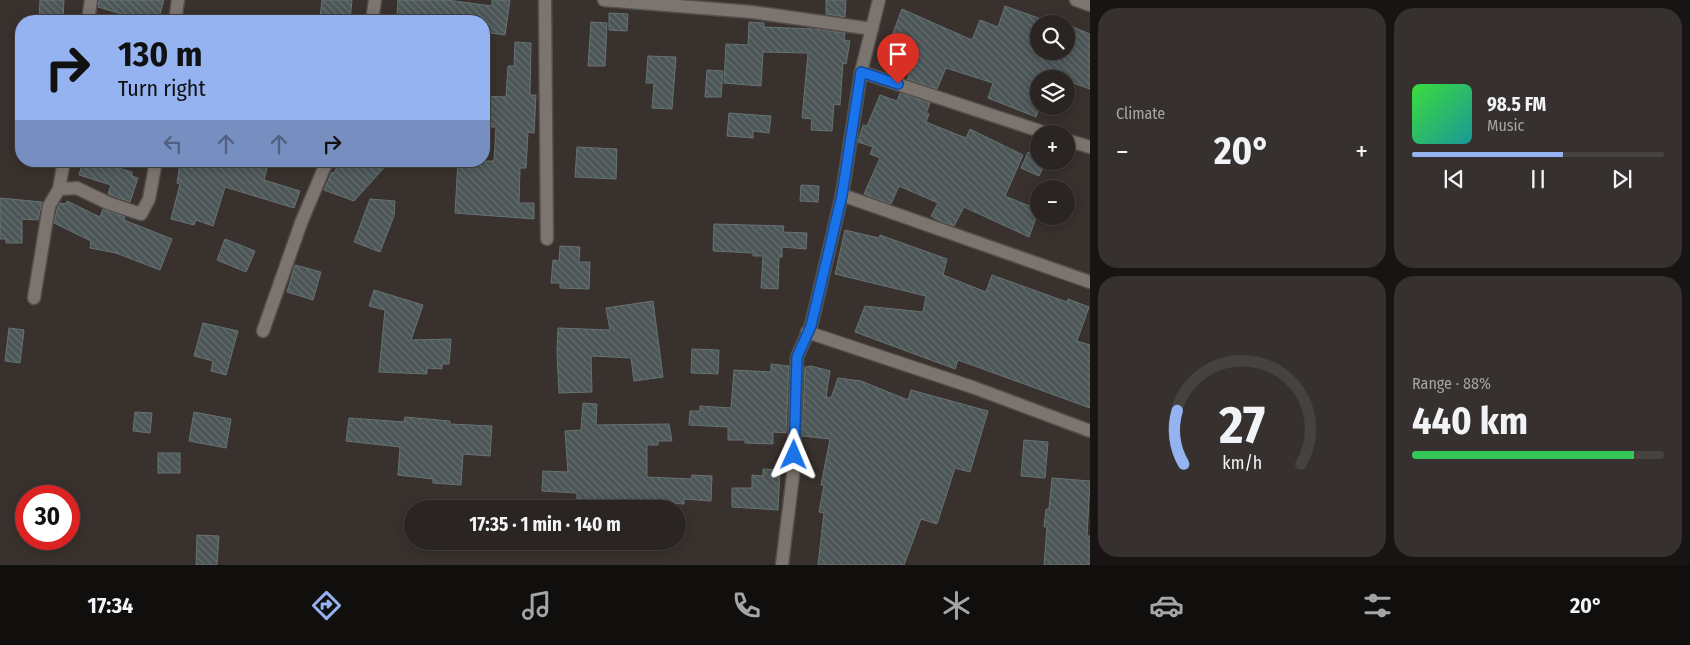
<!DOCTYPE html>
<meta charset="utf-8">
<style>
body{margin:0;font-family:"Fira Sans Condensed",sans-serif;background:#36312f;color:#f1f3f6;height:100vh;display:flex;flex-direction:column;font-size:19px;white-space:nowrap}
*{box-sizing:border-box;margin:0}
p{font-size:16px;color:#a5a5a5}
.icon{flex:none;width:28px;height:28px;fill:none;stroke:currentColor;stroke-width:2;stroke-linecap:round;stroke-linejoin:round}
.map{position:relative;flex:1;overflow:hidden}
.drawer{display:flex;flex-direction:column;gap:8px;padding:8px;background:#171413;width:600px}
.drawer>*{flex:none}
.hud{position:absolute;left:15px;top:15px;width:475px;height:152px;border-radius:20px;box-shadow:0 2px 12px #0003,0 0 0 1px #464240;background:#95b2f1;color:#111;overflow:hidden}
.controls{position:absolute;left:1030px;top:15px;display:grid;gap:10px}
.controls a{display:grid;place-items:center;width:45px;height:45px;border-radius:50%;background:#2a2522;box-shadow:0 2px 12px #0003,0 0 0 1px #464240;font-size:25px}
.speed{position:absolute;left:15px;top:485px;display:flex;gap:10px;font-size:25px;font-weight:700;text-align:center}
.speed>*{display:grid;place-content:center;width:65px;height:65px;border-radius:50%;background:#2a2522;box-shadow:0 2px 12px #0003,0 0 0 1px #464240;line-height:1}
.speed .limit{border:8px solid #d22;background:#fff;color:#111}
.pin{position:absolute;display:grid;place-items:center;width:42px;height:42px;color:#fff;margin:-51px -21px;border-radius:50% 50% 50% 0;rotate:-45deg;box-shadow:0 0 5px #0007}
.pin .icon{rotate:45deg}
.me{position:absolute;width:55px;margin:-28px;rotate:1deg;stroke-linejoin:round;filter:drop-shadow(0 0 4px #0008)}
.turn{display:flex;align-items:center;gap:18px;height:105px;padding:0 20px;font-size:22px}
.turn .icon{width:65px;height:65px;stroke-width:2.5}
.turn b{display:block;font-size:35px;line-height:42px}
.lanes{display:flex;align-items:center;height:48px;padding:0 20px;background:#0003;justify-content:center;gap:25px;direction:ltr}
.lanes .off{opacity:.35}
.big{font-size:38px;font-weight:700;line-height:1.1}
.drawer .widget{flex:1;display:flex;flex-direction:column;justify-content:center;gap:8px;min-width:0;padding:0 18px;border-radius:20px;background:#36312f}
.drawer .dial{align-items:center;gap:0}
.dial svg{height:130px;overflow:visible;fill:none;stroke:#464240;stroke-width:7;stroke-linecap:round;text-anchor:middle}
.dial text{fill:#f1f3f6;stroke:none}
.song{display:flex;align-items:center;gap:15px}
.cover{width:60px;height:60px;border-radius:8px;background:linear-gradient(135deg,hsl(120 70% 55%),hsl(180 70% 35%))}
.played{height:5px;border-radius:2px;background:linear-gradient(90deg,#95b2f1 60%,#464240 60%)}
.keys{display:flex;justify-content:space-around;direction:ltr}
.heat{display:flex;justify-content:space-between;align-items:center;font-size:28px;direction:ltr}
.charge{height:8px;border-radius:4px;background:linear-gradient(90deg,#34c759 88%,#464240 0)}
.drawer .tiles{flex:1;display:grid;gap:8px;grid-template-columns:repeat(2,1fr)}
.trip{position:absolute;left:404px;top:500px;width:282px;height:50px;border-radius:25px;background:#2a2522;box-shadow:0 2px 12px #0003,0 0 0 1px #464240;font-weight:700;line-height:50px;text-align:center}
.tabs{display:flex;height:80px;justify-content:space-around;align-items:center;background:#110f0e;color:#a5a5a5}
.tabs .icon{width:35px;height:35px}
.tabs .on{color:#95b2f1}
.tabs b{font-size:22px;color:#f1f3f6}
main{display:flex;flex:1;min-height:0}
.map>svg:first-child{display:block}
.building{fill:url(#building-back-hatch);stroke:#677273}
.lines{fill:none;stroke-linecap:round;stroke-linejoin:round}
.street-casing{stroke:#544e4b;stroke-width:15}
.street{stroke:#7c746f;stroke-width:12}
.route-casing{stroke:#114b97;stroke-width:12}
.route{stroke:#1a73e8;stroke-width:9}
</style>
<main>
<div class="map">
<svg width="1090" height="565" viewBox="0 0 1090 565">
<defs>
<pattern id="building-back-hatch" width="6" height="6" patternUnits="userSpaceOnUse" patternTransform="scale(1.25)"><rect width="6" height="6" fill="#4c5657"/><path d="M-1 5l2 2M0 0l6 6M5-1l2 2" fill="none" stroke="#666e6f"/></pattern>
</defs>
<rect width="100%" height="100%" fill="#38312d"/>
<!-- building -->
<g class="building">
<path d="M 40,0 L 64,0 L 63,20 L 39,19 Z"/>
<path d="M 99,0 L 164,0 L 158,21 L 134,21 L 135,18 L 98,7 Z"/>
<path d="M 322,0 L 352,0 L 350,21 L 320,18 Z"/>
<path d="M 398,0 L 447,0 L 492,6 L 492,0 L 510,0 L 505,35 L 484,32 L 484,21 L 449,21 L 449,19 L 397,16 Z"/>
<path d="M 826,0 L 846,0 L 845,17 L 826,14 Z"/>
<path d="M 1005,6 L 1044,20 L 1046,15 L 1066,24 L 1039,24 L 1039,51 L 1066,51 L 1066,24 L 1090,34 L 1090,89 L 1053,76 L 1052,79 L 1039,79 L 1040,106 L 1036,117 L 988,98 L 993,83 L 946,68 L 937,89 L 907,79 L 914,63 L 886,52 L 902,9 L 972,40 L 980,20 L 998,27 Z"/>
<path d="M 609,13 L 628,14 L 627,31 L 609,30 Z"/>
<path d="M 591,22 L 607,23 L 605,66 L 588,66 Z"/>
<path d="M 749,22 L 764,23 L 764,27 L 814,29 L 845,33 L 844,40 L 850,41 L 846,64 L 843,63 L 840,105 L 834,104 L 832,131 L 811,130 L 812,119 L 802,118 L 808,53 L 763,52 L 761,86 L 724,83 L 726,44 L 748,45 Z"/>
<path d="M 515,42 L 531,43 L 530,95 L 536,95 L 534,133 L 528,132 L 526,168 L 520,168 L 519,203 L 534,203 L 534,219 L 455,213 L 458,161 L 494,161 L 496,127 L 484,127 L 484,96 L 506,97 L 508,66 L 514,66 Z"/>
<path d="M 648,56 L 676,57 L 672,109 L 652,108 L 654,83 L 646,83 Z"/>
<path d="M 707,70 L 723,71 L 721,97 L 705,97 Z"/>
<path d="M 900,93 L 930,103 L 926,113 L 929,114 L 926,122 L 966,138 L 970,129 L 1023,155 L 1005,196 L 1039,210 L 1029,237 L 964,207 L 954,226 L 940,221 L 931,216 L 938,203 L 899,186 L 891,204 L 864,194 L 880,158 L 870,154 L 873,147 L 858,142 L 860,135 L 863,125 L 867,126 L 880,95 L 897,101 Z"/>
<path d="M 729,113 L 771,116 L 769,133 L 753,131 L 753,138 L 727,136 Z"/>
<path d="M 577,147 L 617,149 L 616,179 L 575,177 Z"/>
<path d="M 1028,152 L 1039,157 L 1039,161 L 1046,161 L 1039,176 L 1021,168 Z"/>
<path d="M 83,161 L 94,161 L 132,172 L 132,176 L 138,178 L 130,202 L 108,194 L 111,185 L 79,175 Z"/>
<path d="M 205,161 L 269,161 L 264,180 L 300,191 L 294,208 L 225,187 L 213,226 L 196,220 L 194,225 L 171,219 L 180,184 L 177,183 L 180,163 L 204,167 Z"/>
<path d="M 340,161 L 390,161 L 354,201 L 324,190 L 332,172 L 334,173 Z"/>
<path d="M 801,185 L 819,186 L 818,202 L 800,201 Z"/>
<path d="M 0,198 L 42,202 L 38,220 L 22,219 L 22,243 L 6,243 L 6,239 L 0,239 Z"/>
<path d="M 370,199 L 395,201 L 394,216 L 380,252 L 354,242 Z"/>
<path d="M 67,201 L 100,217 L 103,209 L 125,217 L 124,220 L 172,239 L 160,270 L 116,253 L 90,248 L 91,241 L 54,223 L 57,209 L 60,203 L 66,204 Z"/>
<path d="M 714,224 L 784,226 L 783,232 L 807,233 L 806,249 L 782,247 L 782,257 L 779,257 L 778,289 L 761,288 L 763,256 L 753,256 L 753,253 L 713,251 Z"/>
<path d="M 845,230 L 879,238 L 880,235 L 947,259 L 943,275 L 986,292 L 992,275 L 1067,302 L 1068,299 L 1089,307 L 1077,341 L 1090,345 L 1090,408 L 958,360 L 955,369 L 855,332 L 865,306 L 923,312 L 926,296 L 835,274 Z"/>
<path d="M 225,239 L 255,251 L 246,272 L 217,260 Z"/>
<path d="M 560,246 L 580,247 L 579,262 L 590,262 L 589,289 L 560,288 L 560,283 L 551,283 L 553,260 L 559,261 Z"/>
<path d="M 295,265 L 321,272 L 313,300 L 287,292 Z"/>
<path d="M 374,290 L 423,305 L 411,340 L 451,339 L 449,364 L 442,364 L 442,369 L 427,368 L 427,374 L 379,372 L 385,310 L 369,306 Z"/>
<path d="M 653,301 L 663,377 L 634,381 L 631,358 L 591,356 L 592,392 L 559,393 L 557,352 L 558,328 L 610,330 L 606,308 Z"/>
<path d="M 203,323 L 238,331 L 226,375 L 211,371 L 213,361 L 194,356 Z"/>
<path d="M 9,328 L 24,330 L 20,363 L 5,361 Z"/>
<path d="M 692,349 L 719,350 L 718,374 L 691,373 Z"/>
<path d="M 771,364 L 789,366 L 786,433 L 773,432 L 773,444 L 745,443 L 745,440 L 728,440 L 728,427 L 689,425 L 690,411 L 700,411 L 700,406 L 731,408 L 734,370 L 771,372 Z"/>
<path d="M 811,366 L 830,371 L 826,397 L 831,398 L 838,378 L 861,381 L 908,400 L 911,390 L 988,411 L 970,472 L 955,468 L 937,524 L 921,519 L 904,565 L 818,565 L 824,513 L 819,512 L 824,485 L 821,485 L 830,439 L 802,436 L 805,367 Z"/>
<path d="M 583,403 L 597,404 L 596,425 L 669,424 L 672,441 L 658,441 L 658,445 L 647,445 L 647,477 L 691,479 L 692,475 L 712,476 L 711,501 L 684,499 L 684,504 L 638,501 L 637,509 L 614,509 L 614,501 L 577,499 L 577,493 L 542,491 L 543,471 L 568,472 L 565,431 L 581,430 Z"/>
<path d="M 135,412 L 152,413 L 150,433 L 133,431 Z"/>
<path d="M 194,412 L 231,419 L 226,448 L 189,441 Z"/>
<path d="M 405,417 L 450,421 L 450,424 L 492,426 L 490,456 L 463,454 L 461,485 L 433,483 L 433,479 L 398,475 L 400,447 L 346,441 L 349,418 L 404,422 Z"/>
<path d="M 1024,440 L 1048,442 L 1045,478 L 1021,476 Z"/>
<rect x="158" y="453" width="22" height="20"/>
<path d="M 763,469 L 780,470 L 778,510 L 732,507 L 732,488 L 752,488 L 752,475 L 763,476 Z"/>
<path d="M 1052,478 L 1090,481 L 1087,536 L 1090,536 L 1090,565 L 1044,565 L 1047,527 L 1044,527 L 1046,509 L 1049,509 Z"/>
<path d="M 197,535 L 219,536 L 217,565 L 196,565 Z"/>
</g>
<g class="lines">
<!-- street casing -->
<g class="street-casing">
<g id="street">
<path d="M 545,0 L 547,239"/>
<path d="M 604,0 L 752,12 L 872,29"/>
<path d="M 1076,0 L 1090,5"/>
<path d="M 88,21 L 91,0"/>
<path d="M 175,21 L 178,0"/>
<path d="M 372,21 L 375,0"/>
<path d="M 861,72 L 1049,134"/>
<path d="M 1066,140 L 1090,147"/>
<path d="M 59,189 L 64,161"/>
<path d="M 842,195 L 1090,282"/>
<path d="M 34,298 L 49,206 L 59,189 L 77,188 L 108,203 L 141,214 L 149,199 L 156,161"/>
<path d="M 263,331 L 301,223 L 327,161"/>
<path d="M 807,332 L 975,388 L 1090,431"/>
<path d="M 782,565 L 793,475 L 797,357 L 811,326 L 842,195 L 861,72 L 879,0"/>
</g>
</g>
<!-- street -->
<use href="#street" class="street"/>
</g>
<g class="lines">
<!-- route casing -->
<g class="route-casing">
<path id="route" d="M 794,455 L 797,357 L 811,326 L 842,195 L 861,72 L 898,84"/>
</g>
<!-- route -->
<use href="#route" class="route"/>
</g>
</svg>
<div class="controls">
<a><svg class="icon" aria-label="search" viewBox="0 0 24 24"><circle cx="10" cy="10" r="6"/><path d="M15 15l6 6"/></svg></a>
<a><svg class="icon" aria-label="layers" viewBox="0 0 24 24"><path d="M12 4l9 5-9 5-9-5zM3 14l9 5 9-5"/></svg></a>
<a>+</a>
<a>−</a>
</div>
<div class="speed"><div class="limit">30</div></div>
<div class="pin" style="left:898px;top:84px;background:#d93025"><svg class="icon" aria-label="arrive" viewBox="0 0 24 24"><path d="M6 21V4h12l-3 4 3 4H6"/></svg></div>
<svg class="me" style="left:794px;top:455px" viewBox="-20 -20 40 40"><path d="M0-17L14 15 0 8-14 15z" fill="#1a73e8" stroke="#fff" stroke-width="4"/></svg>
<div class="trip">17:35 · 1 min · 140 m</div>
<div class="hud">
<div class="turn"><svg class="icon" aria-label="right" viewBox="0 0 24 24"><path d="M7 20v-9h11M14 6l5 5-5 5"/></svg><div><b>130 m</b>Turn right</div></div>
<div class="lanes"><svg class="icon off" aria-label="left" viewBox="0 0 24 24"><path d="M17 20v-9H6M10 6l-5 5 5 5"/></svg><svg class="icon off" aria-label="ahead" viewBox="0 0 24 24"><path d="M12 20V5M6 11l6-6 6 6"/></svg><svg class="icon off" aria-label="ahead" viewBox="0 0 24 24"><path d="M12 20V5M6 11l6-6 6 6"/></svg><svg class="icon" aria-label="right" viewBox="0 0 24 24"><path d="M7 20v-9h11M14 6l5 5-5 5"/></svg></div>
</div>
</div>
<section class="drawer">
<div class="tiles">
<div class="widget"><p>Climate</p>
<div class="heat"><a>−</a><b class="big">20°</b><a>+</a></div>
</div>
<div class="widget">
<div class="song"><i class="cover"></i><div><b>98.5 FM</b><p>Music</p></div></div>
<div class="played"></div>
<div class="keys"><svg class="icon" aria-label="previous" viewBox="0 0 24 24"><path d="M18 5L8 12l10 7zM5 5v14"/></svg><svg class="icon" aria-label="pause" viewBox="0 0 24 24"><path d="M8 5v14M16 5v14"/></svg><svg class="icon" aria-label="next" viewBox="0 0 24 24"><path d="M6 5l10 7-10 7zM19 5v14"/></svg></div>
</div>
<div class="widget dial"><svg viewBox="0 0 100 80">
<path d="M14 69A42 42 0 1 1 86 69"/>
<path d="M14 69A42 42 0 0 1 10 36" stroke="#95b2f1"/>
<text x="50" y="56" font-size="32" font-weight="700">27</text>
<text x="50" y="72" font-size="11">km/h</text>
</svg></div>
<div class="widget"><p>Range · 88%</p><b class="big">440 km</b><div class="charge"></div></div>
</div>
</section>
</main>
<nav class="tabs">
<b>17:34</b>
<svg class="icon on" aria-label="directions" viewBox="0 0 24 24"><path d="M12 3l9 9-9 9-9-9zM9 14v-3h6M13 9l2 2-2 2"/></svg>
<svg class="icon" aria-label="music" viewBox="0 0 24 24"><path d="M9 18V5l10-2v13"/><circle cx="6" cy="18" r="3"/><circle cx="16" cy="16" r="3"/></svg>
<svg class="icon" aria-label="phone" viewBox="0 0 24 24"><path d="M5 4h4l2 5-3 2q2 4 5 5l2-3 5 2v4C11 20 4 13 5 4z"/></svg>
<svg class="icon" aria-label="climate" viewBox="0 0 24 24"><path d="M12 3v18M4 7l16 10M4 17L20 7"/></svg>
<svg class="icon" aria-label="car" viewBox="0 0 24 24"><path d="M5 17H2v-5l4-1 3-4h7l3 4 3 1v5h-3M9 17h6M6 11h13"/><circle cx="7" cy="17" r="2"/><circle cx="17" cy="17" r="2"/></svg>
<svg class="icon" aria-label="filters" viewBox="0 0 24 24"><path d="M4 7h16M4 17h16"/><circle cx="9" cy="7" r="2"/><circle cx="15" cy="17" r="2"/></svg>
<b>20°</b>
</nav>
